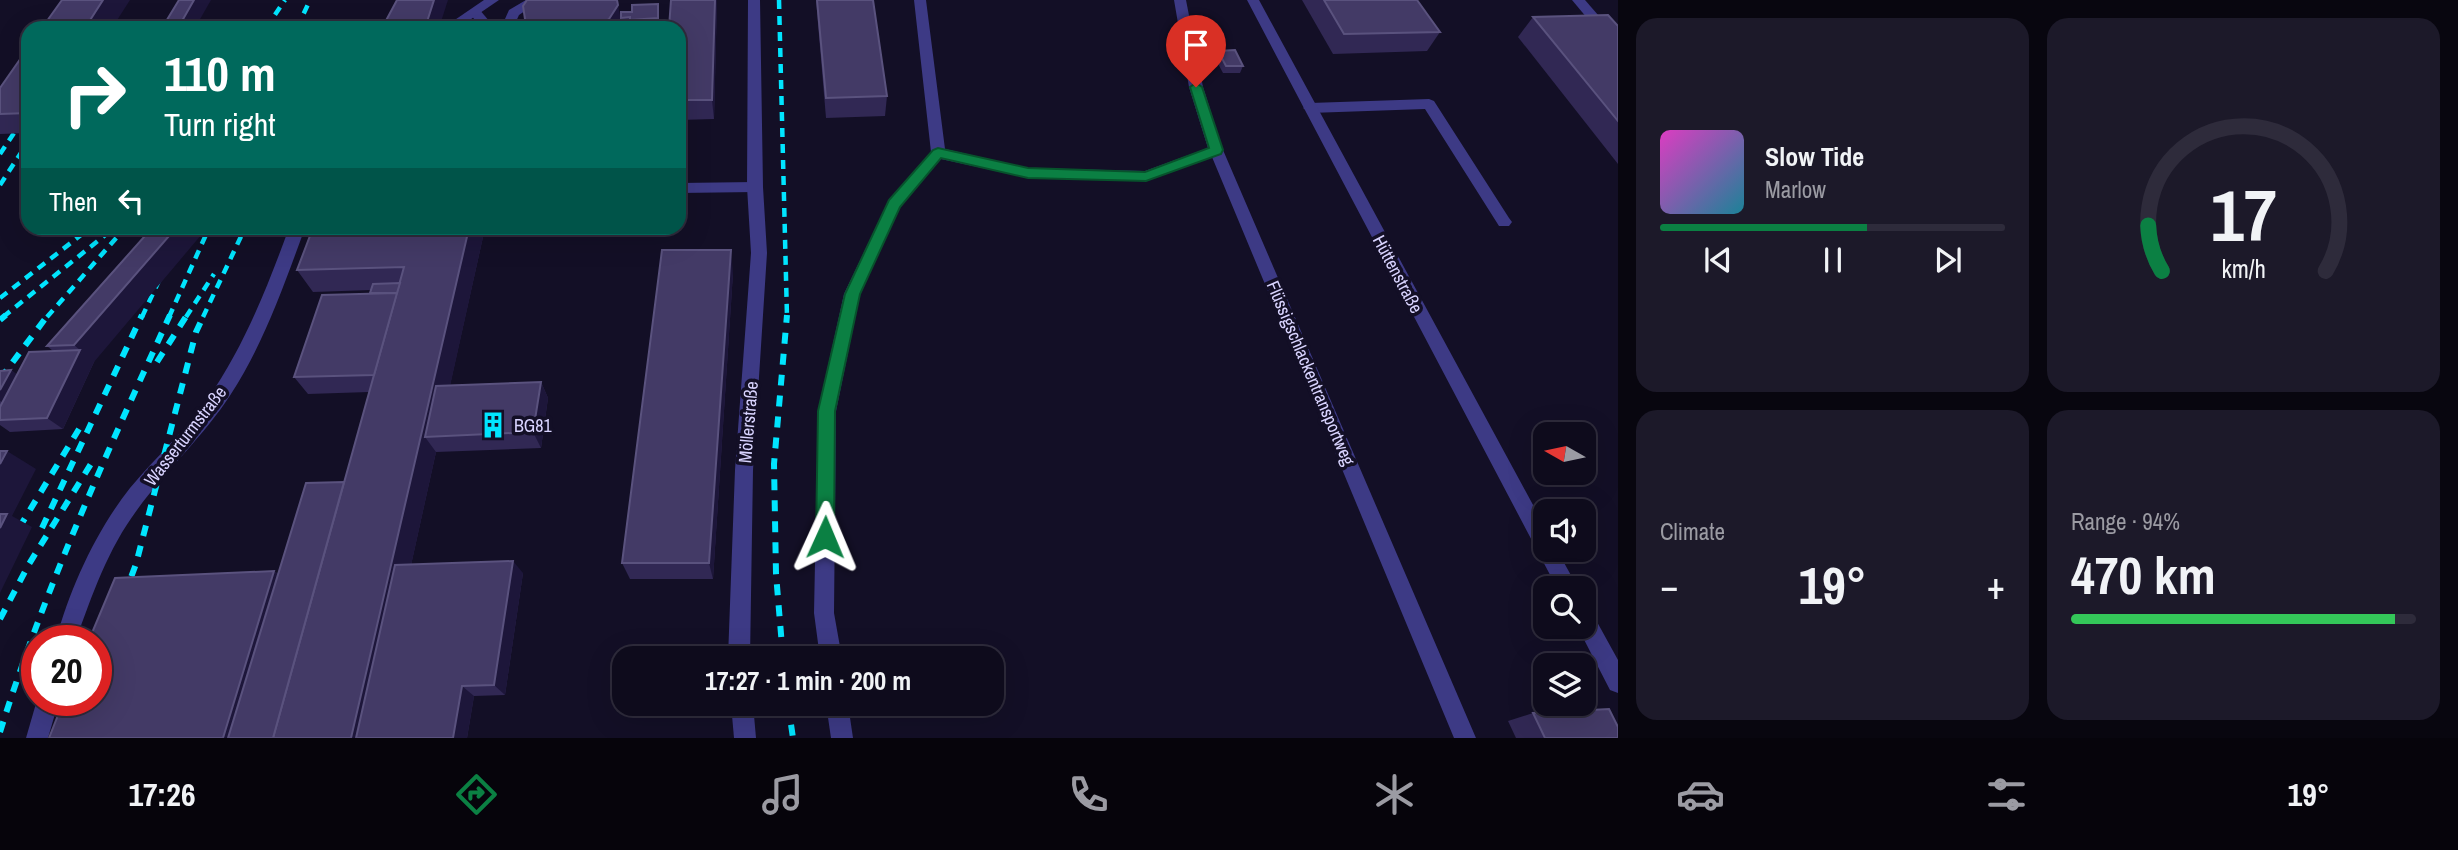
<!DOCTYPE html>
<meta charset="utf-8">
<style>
body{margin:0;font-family:"Archivo Narrow",sans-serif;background:#1c1929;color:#f1f3f6;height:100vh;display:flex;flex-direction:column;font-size:26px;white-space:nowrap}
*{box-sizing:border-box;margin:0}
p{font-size:23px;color:#9b9ba3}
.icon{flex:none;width:38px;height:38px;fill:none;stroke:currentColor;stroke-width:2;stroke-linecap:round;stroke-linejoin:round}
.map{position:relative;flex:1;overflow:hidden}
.drawer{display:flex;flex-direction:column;gap:18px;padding:18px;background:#08060f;width:840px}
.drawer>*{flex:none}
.hud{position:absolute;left:21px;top:21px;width:665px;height:214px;border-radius:21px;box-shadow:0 7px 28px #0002,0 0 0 2px #2e2b3b;background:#00695c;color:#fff;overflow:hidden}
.needle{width:46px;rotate:279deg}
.tools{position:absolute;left:1533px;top:422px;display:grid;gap:14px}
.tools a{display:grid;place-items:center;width:63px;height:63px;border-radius:14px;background:#0e0b1c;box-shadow:0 7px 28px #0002,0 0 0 2px #2e2b3b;font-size:35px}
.speed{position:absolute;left:21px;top:625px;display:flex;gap:14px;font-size:35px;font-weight:700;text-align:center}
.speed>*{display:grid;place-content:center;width:91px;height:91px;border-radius:50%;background:#0e0b1c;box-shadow:0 7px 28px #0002,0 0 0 2px #2e2b3b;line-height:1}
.speed .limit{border:10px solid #d22;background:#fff;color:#111}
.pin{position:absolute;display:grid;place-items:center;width:60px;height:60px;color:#fff;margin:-72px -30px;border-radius:50% 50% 50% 0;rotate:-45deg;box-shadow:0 0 7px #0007}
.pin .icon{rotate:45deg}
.me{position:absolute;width:77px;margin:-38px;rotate:1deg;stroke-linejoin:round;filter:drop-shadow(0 0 5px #0008)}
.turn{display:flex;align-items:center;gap:24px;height:147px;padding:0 28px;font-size:32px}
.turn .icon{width:91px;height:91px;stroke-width:2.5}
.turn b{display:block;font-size:49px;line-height:60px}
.then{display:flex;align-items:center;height:66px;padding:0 28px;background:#0003;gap:14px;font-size:26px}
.big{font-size:52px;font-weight:700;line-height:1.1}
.drawer .tile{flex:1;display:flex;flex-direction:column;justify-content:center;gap:10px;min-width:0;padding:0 24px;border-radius:21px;background:#1c1929}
.drawer .dial{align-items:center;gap:0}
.dial svg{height:182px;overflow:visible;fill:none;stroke:#2e2b3b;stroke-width:7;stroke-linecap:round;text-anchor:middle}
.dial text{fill:#f1f3f6;stroke:none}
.song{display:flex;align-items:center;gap:21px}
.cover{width:84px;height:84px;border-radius:10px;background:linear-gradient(135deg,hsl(310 70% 55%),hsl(190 70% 35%))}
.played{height:7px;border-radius:4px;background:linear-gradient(90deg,#0b8043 60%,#2e2b3b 60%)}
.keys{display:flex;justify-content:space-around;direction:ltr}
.heat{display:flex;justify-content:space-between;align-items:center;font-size:38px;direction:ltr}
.charge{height:10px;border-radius:5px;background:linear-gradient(90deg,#34c759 94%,#2e2b3b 0)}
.drawer .tiles{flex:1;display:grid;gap:18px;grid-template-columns:repeat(2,1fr)}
.trip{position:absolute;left:612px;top:646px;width:392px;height:70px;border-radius:21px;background:#0e0b1c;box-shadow:0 7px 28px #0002,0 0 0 2px #2e2b3b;font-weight:700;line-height:70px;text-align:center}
.tabs{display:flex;height:112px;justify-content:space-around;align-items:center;background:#06040b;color:#9b9ba3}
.tabs .icon{width:49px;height:49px}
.tabs .selected{color:#0b8043}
.tabs b{font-size:32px;color:#f1f3f6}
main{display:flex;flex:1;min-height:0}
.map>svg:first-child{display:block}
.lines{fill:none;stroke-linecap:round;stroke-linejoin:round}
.service{fill:#3d3a85;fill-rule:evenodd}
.minor{fill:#3d3a85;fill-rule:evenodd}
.rail-far1{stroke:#00e5ff;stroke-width:4.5;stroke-dasharray:9 7;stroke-linecap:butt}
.rail{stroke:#00e5ff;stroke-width:6;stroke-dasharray:11 10;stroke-linecap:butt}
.wall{fill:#312854}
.shaded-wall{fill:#1d163a}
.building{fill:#433a66;stroke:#5a527e;stroke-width:2}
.route{fill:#0b8043;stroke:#07532c;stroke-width:2}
.labels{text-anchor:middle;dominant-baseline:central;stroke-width:7;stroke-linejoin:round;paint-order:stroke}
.street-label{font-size:18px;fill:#d9d4ff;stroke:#130f26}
.poi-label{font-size:18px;fill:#d9d4ff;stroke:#130f26;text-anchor:start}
</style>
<main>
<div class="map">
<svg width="1618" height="738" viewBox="0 0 1618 738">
<rect width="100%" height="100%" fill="#130f26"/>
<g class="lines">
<!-- service -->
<g class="service">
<path d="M 526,0 L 541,0 L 519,15 L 513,28 L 501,28 L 509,10 Z"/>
<path d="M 914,0 L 926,0 L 945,149 L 1028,168 L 1145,171 L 1208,148 L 1189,87 L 1174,0 L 1186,0 L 1203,87 L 1223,150 L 1476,738 L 1454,738 L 1212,157 L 1146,181 L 1028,178 L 941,159 L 900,207 L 860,294 L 836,411 L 834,613 L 842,658 L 820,658 L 814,613 L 818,411 L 844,294 L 889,200 L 931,152 Z"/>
<path d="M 1572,0 L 1585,0 L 1618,38 L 1618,50 L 1613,49 Z"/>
<path d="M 474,8 L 479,9 L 495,28 L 482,28 L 468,12 Z"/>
<path d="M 1429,99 L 1434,101 L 1509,218 L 1512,222 L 1509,226 L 1499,226 L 1425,109 L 1310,113 L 1303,108 L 1310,103 Z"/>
<path d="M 755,182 L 763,187 L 755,192 L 679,193 L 679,183 Z"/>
<path d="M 826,704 L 848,704 L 853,738 L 831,738 Z"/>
</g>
<!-- minor -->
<g class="minor">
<path d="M 484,0 L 499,0 L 458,28 L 443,28 Z"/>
<path d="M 748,0 L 760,0 L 763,187 L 767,253 L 753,470 L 750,658 L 728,658 L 735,470 L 751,253 L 747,187 Z"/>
<path d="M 1247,0 L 1259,0 L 1545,527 L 1545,550 L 1557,550 L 1578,588 L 1557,588 Z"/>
<path d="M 289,228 L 305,228 C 284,285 264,343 231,394 C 204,436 166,470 137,510 C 108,549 92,595 76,640 L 56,640 C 70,588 96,531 130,488 C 155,458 184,432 207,400 C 244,347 267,288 289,228 Z"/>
<path d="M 1584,608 L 1591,611 L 1618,660 L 1618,693 L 1610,690 L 1577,626 L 1584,626 Z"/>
<path d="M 37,700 L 59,700 L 48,738 L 26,738 Z"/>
<path d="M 731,704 L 753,704 L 756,738 L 734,738 Z"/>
</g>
<!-- rail-far1 -->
<g class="rail-far1">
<path d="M 779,0 L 787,317"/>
<path d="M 266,28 L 285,0"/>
<path d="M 297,28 L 310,0"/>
<path d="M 0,154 L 28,112"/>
<path d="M 0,185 L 28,142"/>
<path d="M 0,298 L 90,228"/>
<path d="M 3,317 L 114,228"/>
<path d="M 47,317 L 125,228"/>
<path d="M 142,317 L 163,272"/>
<path d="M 169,317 L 209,228"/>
<path d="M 186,317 L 214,274"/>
<path d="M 203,317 L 245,228"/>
</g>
<!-- rail -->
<g class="rail">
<path d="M 0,320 L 6,315"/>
<path d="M 157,362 L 187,315"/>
<path d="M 0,379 L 48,315"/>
<path d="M 19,528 L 79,429"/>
<path d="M 42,528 L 142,315"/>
<path d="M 124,596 L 136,564 L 196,332 L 204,315"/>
<path d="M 0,619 L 29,564 L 94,459"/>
<path d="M 783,658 L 776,574 L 774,464 L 787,315"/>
<path d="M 788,704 L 793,738"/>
<path d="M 0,732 C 45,588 107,452 170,315"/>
</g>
</g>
<!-- wall -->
<g class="wall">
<path d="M 717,0 L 714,119 L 679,120 L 679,28 Z"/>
<path d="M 816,0 L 873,0 L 887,96 L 885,116 L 826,118 Z"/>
<path d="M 1302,0 L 1417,0 L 1440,32 L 1427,51 L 1333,54 Z"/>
<path d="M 659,11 L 659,26 L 631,27 L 631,24 L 622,25 L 620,28 L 528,28 L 525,19 L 621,18 Z"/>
<path d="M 1533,17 L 1618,26 L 1618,164 L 1518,37 Z"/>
<path d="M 28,48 L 28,133 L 0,134 L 0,88 Z"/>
<path d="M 1218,51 L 1243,66 L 1240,73 L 1223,73 L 1215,58 Z"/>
<path d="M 152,228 L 94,362 L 63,429 L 10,432 L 0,425 L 0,371 L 11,370 L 17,375 L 53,351 L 47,346 Z"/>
<path d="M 485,228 L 450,385 L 541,382 L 548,398 L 541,448 L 436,452 L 411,565 L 523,573 L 505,695 L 474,696 L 467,738 L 49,738 L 274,571 L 278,574 L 344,482 L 369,392 L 308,394 L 294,377 L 370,293 L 371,290 L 313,292 L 297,270 Z"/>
<path d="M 733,273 L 713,579 L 630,579 L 622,563 Z"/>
<path d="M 1533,713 L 1618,738 L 1516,738 L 1508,721 Z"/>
</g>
<!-- shaded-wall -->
<g class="shaded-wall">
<path d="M 103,0 L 130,0 L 112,28 L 85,28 Z"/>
<path d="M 194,0 L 211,0 L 195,28 L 178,28 Z"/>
<path d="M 434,0 L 448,0 L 439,28 L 425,28 Z"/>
<path d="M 715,0 L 717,0 L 714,119 L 712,100 Z"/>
<path d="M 618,5 L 622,25 L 620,28 L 593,28 Z"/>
<path d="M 176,228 L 207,228 L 94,362 L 63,429 L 47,418 L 80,350 L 74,345 Z"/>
<path d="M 469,228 L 485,228 L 439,436 L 425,437 L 436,452 L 373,738 L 351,738 Z"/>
<path d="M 731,250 L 733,273 L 713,579 L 709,563 Z"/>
<path d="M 11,370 L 33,387 L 19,414 L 0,401 L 0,390 Z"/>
<path d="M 541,382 L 548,398 L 541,448 L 533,432 Z"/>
<path d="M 7,451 L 36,469 L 12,516 L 32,527 L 0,593 L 0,464 Z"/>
<path d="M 513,561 L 523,573 L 505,695 L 494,685 Z"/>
<path d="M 274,571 L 295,587 L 251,738 L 223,738 Z"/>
<path d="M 462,686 L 474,696 L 467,738 L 453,738 Z"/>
</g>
<!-- building -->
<g class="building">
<path d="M 62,0 L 103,0 L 85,28 L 42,28 Z"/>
<path d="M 179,0 L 194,0 L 178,28 L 162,28 Z"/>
<path d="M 397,0 L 434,0 L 425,28 L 382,28 Z"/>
<path d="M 527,0 L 617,0 L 618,5 L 609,19 L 593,28 L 537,28 L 525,19 L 523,6 Z"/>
<path d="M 671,0 L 715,0 L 712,100 L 679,100 L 679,28 L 669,28 Z"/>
<path d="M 817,0 L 873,0 L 887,96 L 826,98 Z"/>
<path d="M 1324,0 L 1417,0 L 1440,32 L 1344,34 Z"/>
<path d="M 658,4 L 658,18 L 630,20 L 630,17 L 621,18 L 621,12 L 632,12 L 632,5 Z"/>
<path d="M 1608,15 L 1618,26 L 1618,121 L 1533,17 Z"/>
<path d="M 28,48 L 28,113 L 0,114 L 0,88 Z"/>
<path d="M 1235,50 L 1243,66 L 1226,66 L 1218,51 Z"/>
<path d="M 152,228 L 176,228 L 74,345 L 47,346 Z"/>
<path d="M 313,228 L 469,228 L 351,738 L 273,738 L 404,267 L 297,270 Z"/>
<path d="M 662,250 L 731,250 L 709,563 L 622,563 Z"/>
<path d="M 400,283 L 397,293 L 370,293 L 373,284 Z"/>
<path d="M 397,293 L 374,375 L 294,377 L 322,295 Z"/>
<path d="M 80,350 L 47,418 L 0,420 L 0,407 L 29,352 Z"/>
<path d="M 11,370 L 0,390 L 0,371 Z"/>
<path d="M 541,382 L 533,432 L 425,437 L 436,386 Z"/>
<path d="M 0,451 L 7,451 L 0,464 Z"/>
<path d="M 344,482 L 273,738 L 228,738 L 306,483 Z"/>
<path d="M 0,514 L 7,514 L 0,528 Z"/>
<path d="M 513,561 L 494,685 L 462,686 L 453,738 L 356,738 L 395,565 Z"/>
<path d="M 274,571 L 223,738 L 49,738 L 64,700 L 96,700 L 96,640 L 89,640 L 115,578 Z"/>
<path d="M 1609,709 L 1618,727 L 1618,738 L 1545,738 L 1533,713 Z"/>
</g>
<!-- route -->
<path class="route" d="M 1196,83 L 1202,87 L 1223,150 L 1221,154 L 1146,181 L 1028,178 L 941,158 L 900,207 L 860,294 L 835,411 L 834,537 L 831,543 L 825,545 L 819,543 L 816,537 L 818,411 L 845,294 L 889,200 L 933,150 L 938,148 L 1028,168 L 1145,172 L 1209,148 L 1190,87 Z"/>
<!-- icons -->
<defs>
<g id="building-bare" transform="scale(2.1)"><path d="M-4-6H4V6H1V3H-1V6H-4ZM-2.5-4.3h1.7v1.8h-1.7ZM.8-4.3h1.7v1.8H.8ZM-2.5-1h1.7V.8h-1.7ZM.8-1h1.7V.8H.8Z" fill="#00e5ff" stroke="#130f26" stroke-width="2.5" paint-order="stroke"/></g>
</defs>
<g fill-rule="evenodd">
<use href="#building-bare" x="493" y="425"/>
</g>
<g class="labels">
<!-- street labels -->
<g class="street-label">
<text transform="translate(1398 274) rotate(62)">Hüttenstraße</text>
<text transform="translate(1311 373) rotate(67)">Flüssigschlackentransportweg</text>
<text transform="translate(748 422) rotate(-85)">Möllerstraße</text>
<text transform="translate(185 436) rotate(-52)">Wasserturmstraße</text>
</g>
<!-- poi labels -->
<g class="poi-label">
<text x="514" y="425">BG81</text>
</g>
</g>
</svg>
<div class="tools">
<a><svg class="needle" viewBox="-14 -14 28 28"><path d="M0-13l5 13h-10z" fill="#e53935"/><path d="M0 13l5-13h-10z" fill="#9b9ba3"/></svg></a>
<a><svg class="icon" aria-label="sound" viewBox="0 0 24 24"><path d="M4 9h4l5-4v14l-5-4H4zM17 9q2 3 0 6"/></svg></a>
<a><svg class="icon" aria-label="search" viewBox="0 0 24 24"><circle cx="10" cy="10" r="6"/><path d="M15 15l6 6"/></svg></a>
<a><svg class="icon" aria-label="layers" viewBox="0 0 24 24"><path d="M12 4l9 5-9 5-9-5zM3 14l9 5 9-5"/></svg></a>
</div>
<div class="speed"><div class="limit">20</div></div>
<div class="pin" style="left:1196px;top:87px;background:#d93025"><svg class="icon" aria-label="arrive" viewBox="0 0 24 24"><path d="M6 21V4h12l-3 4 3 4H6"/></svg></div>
<svg class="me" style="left:825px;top:537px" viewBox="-20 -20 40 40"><path d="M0-17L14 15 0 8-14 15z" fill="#0b8043" stroke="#fff" stroke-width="4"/></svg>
<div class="trip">17:27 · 1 min · 200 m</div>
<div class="hud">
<div class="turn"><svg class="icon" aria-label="right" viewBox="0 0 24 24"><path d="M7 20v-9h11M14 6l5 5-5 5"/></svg><div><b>110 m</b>Turn right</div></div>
<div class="then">Then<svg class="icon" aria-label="left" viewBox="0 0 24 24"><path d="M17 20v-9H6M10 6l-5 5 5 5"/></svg></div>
</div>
</div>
<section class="drawer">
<div class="tiles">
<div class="tile">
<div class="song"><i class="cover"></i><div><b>Slow Tide</b><p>Marlow</p></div></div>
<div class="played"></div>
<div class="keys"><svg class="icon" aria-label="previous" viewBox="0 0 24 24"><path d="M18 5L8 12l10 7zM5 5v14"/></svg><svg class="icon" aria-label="pause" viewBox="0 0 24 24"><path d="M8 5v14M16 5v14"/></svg><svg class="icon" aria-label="next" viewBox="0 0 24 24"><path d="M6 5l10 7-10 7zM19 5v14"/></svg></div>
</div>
<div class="tile dial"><svg viewBox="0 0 100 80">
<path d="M14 69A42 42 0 1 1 86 69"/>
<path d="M14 69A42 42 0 0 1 8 49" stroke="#0b8043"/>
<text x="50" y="56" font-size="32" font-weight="700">17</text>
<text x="50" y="72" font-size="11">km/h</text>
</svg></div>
<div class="tile"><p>Climate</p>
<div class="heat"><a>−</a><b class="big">19°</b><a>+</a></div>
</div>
<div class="tile"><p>Range · 94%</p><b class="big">470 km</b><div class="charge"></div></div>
</div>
</section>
</main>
<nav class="tabs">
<b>17:26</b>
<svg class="icon selected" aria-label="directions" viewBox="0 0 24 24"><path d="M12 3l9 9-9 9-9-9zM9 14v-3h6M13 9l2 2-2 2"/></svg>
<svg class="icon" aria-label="music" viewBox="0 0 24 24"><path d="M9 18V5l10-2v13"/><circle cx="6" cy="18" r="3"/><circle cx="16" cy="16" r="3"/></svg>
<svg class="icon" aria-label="phone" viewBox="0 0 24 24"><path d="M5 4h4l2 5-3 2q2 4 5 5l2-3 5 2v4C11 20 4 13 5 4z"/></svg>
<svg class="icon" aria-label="climate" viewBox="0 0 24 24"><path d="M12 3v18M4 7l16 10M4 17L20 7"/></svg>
<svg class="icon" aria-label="car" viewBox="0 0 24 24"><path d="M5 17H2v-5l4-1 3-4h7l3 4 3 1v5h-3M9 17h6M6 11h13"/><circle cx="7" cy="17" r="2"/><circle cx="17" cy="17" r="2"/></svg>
<svg class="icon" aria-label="filters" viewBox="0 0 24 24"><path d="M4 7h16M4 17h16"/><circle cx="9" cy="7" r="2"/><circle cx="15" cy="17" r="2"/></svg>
<b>19°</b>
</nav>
